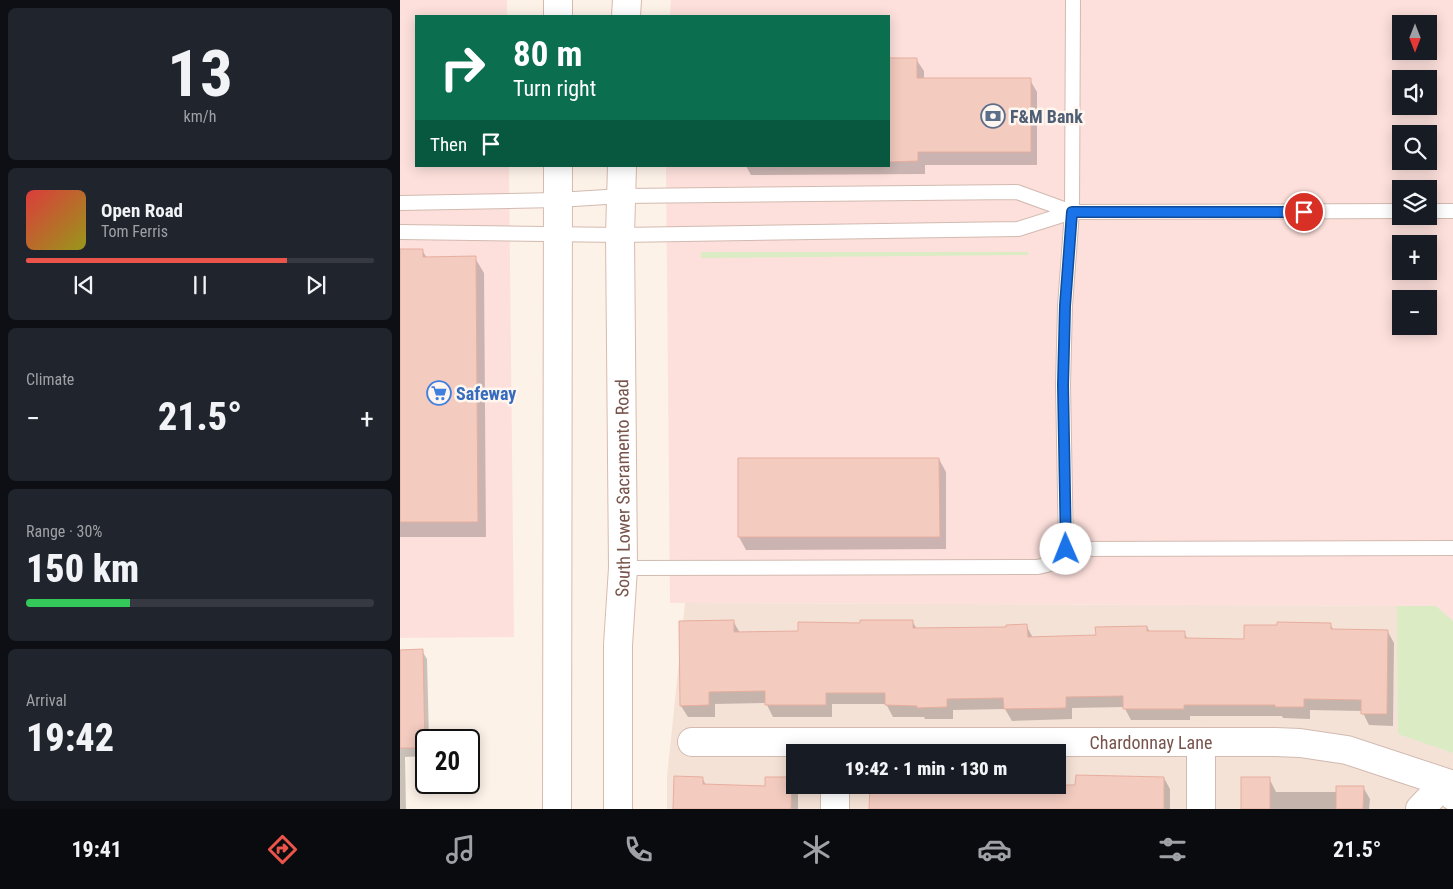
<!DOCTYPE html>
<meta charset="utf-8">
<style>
body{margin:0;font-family:"Roboto Condensed",sans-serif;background:#20242c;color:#f1f3f6;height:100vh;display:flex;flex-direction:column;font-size:19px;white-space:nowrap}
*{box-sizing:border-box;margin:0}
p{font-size:16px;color:#9ea1a6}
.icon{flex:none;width:28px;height:28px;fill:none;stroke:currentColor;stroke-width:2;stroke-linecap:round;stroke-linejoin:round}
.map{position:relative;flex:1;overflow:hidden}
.details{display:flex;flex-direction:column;gap:8px;padding:8px;background:#0d0f14;width:400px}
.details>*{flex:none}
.hud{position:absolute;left:15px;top:15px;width:475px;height:152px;border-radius:0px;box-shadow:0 2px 12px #0003;background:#0b6e4f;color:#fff;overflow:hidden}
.needle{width:32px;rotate:180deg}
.tools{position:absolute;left:992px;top:15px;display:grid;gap:10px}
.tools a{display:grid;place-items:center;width:45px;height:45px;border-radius:0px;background:#171b24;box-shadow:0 2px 12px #0003;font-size:25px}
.speed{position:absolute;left:15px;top:729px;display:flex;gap:10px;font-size:25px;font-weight:700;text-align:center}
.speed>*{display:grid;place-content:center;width:65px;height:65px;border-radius:50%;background:#171b24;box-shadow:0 2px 12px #0003;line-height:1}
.speed .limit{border:2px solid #111;border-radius:8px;background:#fff;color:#111}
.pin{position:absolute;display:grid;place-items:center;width:42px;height:42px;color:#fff;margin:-21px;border:2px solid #fff;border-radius:50%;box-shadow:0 1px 5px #0007}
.me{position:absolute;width:55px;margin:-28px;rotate:359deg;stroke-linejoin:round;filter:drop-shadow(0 0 4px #0008)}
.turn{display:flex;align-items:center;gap:18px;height:105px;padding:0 15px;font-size:22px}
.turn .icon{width:65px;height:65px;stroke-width:2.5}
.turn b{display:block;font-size:35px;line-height:42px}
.then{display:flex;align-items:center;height:48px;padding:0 15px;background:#0003;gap:10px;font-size:19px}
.big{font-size:38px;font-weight:800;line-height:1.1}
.details .widget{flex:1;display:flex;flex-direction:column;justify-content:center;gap:8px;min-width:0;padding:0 18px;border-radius:8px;background:#20242c}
.details .dial{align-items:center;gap:0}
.dial b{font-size:65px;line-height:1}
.song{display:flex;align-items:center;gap:15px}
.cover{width:60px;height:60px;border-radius:8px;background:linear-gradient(135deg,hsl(0 70% 55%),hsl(60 70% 35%))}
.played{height:5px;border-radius:2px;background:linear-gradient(90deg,#ea544b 75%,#363941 75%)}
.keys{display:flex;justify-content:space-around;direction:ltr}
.heat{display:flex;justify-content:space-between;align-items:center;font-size:28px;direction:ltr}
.charge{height:8px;border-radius:4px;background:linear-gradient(90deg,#34c759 30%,#363941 0)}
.trip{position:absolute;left:386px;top:744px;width:280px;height:50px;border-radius:0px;background:#171b24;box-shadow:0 2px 12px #0003;font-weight:800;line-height:50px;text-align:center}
.menu{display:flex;height:80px;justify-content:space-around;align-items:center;background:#090b0e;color:#9ea1a6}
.menu .icon{width:35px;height:35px}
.menu .selected{color:#ea544b}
.menu b{font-size:22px;color:#f1f3f6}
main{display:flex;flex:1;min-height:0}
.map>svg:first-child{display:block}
.residential{fill:#f5e2d6;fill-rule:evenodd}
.commercial{fill:#fde0dc;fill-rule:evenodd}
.green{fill:#dbecc5}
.shadow{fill:#0003}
.building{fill:#f3cbbf;stroke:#e7ae9f}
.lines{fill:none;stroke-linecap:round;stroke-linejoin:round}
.service-casing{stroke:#d2bab0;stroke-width:16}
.minor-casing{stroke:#d2bab0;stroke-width:30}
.secondary-casing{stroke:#d8baaf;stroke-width:30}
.service{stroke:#fff;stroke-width:14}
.minor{stroke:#fff;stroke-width:28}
.secondary{stroke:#fff;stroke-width:28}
.route-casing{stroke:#114b97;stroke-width:12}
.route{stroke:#1a73e8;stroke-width:9}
.labels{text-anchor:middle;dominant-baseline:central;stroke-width:5;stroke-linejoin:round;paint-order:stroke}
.service-label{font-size:18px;font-weight:bold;fill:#4e5e75;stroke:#fff6ef;text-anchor:start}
.shop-label{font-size:18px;font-weight:bold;fill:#366cbe;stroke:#fff6ef;text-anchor:start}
.street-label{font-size:18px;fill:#78544b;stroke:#fff6ef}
</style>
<main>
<section class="details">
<div class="widget dial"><b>13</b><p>km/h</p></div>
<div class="widget">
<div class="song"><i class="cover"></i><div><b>Open Road</b><p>Tom Ferris</p></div></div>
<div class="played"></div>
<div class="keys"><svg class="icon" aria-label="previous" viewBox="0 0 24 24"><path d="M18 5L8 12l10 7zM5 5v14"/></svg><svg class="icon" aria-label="pause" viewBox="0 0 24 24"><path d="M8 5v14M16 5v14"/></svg><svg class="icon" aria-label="next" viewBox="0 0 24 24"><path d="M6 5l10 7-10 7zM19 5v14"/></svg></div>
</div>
<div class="widget"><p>Climate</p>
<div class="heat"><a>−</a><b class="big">21.5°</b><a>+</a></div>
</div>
<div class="widget"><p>Range · 30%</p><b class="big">150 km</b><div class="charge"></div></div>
<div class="widget"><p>Arrival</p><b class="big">19:42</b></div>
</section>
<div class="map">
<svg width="1053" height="809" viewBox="0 0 1053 809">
<rect width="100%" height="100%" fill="#fdf2e8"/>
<!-- residential -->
<path class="residential" d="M 285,603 L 1036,606 L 1053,621 L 1053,809 L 267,809 L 267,777 ZM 395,752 L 658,752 L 658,785 L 395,785 Z"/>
<!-- commercial -->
<g class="commercial">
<path d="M 0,0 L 107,0 L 107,16 L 16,16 L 16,166 L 109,166 L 114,637 L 0,638 Z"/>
<path d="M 271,0 L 1053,0 L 1053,621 L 1036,606 L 270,603 L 266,166 L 489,166 L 489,16 L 270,16 ZM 1001,24 L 1029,24 L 1029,51 L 1001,51 ZM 1001,79 L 1029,79 L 1029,106 L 1001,106 ZM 1001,134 L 1029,134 L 1029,161 L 1001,161 ZM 1001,189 L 1029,189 L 1029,216 L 1001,216 ZM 1001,244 L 1029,244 L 1029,271 L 1001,271 ZM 1001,299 L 1029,299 L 1029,326 L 1001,326 Z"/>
</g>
<!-- green -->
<g class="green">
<path d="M 301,252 L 628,252 L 628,255 L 301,258 Z"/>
<path d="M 997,606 L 1036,606 L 1053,621 L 1053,753 L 998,734 Z"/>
</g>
<!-- shadow -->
<g class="shadow">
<path d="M 489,59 L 516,59 L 524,71 L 524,80 L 630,80 L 637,92 L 637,165 L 525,165 L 525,174 L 351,175 L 346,166 L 489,166 Z"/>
<path d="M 0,250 L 22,250 L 27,258 L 75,258 L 84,273 L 86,537 L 0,537 Z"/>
<path d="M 539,459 L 546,472 L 546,549 L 346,550 L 339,537 Z"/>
<path d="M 333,621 L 340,633 L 399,632 L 461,625 L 512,621 L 517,629 L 607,628 L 626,625 L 633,638 L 697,636 L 747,627 L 750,632 L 784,632 L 788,640 L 845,641 L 930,624 L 934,631 L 988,632 L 994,643 L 993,726 L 969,725 L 962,711 L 910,710 L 910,719 L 883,718 L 882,716 L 790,716 L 790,720 L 731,720 L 724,707 L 672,708 L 672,719 L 612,721 L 605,709 L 553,710 L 553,719 L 525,719 L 524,717 L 493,717 L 486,704 L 432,704 L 432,717 L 373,717 L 366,703 L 315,704 L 315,717 L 288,717 L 281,706 Z"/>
<path d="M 0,651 L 22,651 L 27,659 L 29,740 L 26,740 L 26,756 L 5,757 L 6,809 L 0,809 Z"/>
<path d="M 302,778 L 306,785 L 366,787 L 391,778 L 398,790 L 398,809 L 274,809 Z"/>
<path d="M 764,778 L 770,789 L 770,809 L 470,809 L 471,785 L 501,785 L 503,788 L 558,789 L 558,785 L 677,785 Z"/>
<path d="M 869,778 L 876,792 L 938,792 L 963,787 L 970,799 L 969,809 L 842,809 Z"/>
</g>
<!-- building -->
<g class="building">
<path d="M 489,58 L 517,58 L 517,78 L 631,78 L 631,152 L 518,152 L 518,161 L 489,162 Z"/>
<path d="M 0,249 L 23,249 L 23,257 L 76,256 L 78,522 L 0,522 Z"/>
<path d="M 338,458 L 539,458 L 540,537 L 338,537 Z"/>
<path d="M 334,620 L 334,632 L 398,631 L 398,622 L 460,623 L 460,620 L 513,620 L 513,628 L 606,627 L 606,625 L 627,624 L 628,637 L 696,635 L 695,627 L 747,626 L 747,631 L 785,631 L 785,638 L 844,639 L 844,625 L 877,625 L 877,622 L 931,623 L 931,629 L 988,630 L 987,714 L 961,714 L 961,700 L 904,699 L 904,707 L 875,707 L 875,705 L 784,705 L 784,709 L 723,709 L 723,696 L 666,697 L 666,708 L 604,709 L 603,698 L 547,699 L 547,707 L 517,708 L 517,706 L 485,705 L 485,693 L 426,693 L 426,705 L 365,705 L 365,691 L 309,692 L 309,705 L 280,706 L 279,621 Z"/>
<path d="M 23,649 L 25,748 L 0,748 L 0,650 Z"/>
<path d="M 676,775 L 764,777 L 764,809 L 469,809 L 470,785 L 557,788 L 557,785 L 675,785 Z"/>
<path d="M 274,776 L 303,777 L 303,784 L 365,786 L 365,777 L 392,777 L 391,809 L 273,809 Z"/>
<rect x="841" y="777" width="29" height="32"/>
<path d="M 936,786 L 964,786 L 963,809 L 936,809 Z"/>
</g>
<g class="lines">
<!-- service casing -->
<g class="service-casing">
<g id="service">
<path d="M 0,203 L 158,200 L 222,196 L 617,192 L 672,212 L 618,229 L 220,235 L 0,232"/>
<path d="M 1029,211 L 1053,211"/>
<path d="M 672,212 L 1001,211"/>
<path d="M 666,549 L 1053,548"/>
<path d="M 223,568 L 637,567 C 651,565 659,561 666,549 L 663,385 L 665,306 L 672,212 L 673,0"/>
</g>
</g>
<!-- minor casing -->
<g class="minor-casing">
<g id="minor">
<path id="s1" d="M 292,742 L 875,742 L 900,743 L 947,750 L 1053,785"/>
<path d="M 435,785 L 435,809"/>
<path d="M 801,809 L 801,742"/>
<path d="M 1020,809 L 1045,783 L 1053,796"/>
</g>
</g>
<!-- secondary casing -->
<g class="secondary-casing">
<g id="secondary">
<path d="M 158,0 L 158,16"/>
<path d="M 226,16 L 227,0"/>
<path d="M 157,809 L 158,166"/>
<path id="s2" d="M 218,809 L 218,645 L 223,568 L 220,235 L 222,166"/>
</g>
</g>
<!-- service -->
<use href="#service" class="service"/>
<!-- minor -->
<use href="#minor" class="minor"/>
<!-- secondary -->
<use href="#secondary" class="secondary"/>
</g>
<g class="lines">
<!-- route casing -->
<g class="route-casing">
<path id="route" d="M 666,549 L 663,385 L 665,306 L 672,212 L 904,212"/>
</g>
<!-- route -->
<use href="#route" class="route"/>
</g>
<!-- icons -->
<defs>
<g id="bank-ring" transform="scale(1.25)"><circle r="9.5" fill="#fff6ef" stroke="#5c6f8a" stroke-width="1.5"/><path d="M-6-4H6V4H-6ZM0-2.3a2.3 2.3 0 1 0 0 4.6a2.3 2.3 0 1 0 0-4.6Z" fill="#5c6f8a"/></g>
<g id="supermarket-ring" transform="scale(1.25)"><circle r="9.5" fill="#fff6ef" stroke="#3f7fe0" stroke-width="1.5"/><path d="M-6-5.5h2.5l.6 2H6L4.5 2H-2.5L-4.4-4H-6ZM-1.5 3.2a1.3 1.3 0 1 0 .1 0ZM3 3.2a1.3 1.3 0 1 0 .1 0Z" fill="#3f7fe0"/></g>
</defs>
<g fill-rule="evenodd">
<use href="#bank-ring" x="593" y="116"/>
<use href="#supermarket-ring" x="39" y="393"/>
</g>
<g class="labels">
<!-- service labels -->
<g class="service-label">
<text x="610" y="116">F&amp;M Bank</text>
</g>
<!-- shop labels -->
<g class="shop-label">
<text x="56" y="393">Safeway</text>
</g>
<!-- street labels -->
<g class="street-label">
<text stroke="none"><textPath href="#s2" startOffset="321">South Lower Sacramento Road</textPath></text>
<text stroke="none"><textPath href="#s1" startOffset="459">Chardonnay Lane</textPath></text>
</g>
</g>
</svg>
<div class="tools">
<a><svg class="needle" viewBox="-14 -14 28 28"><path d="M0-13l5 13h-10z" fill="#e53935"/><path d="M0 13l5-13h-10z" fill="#9ea1a6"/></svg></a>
<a><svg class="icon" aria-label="sound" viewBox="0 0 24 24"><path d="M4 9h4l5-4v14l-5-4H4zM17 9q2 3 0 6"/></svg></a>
<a><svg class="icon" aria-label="search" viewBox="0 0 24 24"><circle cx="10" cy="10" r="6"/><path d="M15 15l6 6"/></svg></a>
<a><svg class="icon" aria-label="layers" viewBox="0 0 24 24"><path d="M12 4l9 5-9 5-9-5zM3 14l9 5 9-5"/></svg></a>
<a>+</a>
<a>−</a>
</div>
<div class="speed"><div class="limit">20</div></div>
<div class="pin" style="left:904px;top:212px;background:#d93025"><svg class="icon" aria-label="arrive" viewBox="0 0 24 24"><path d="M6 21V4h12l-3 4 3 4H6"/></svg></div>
<svg class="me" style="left:666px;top:549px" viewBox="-20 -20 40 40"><circle r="19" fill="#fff"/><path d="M0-13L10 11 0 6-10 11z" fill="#1a73e8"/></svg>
<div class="trip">19:42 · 1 min · 130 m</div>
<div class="hud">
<div class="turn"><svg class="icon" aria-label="right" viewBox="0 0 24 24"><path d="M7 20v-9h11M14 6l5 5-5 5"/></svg><div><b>80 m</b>Turn right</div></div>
<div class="then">Then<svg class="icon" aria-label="arrive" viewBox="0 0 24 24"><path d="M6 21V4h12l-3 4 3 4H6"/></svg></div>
</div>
</div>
</main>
<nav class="menu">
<b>19:41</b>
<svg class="icon selected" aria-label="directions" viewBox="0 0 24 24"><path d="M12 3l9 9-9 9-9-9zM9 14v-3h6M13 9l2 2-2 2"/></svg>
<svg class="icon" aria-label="music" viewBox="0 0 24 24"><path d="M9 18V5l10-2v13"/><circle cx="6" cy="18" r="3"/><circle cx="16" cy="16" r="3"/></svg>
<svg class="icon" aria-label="phone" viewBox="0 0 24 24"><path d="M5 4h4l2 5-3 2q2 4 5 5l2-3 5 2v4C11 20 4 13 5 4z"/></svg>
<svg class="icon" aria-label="climate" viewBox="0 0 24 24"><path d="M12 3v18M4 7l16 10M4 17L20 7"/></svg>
<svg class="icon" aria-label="car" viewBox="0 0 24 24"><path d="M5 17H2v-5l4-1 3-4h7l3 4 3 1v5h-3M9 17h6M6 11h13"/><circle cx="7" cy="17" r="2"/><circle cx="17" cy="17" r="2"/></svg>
<svg class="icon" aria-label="filters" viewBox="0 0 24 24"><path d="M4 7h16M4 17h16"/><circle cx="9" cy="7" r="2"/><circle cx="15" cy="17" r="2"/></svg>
<b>21.5°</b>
</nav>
